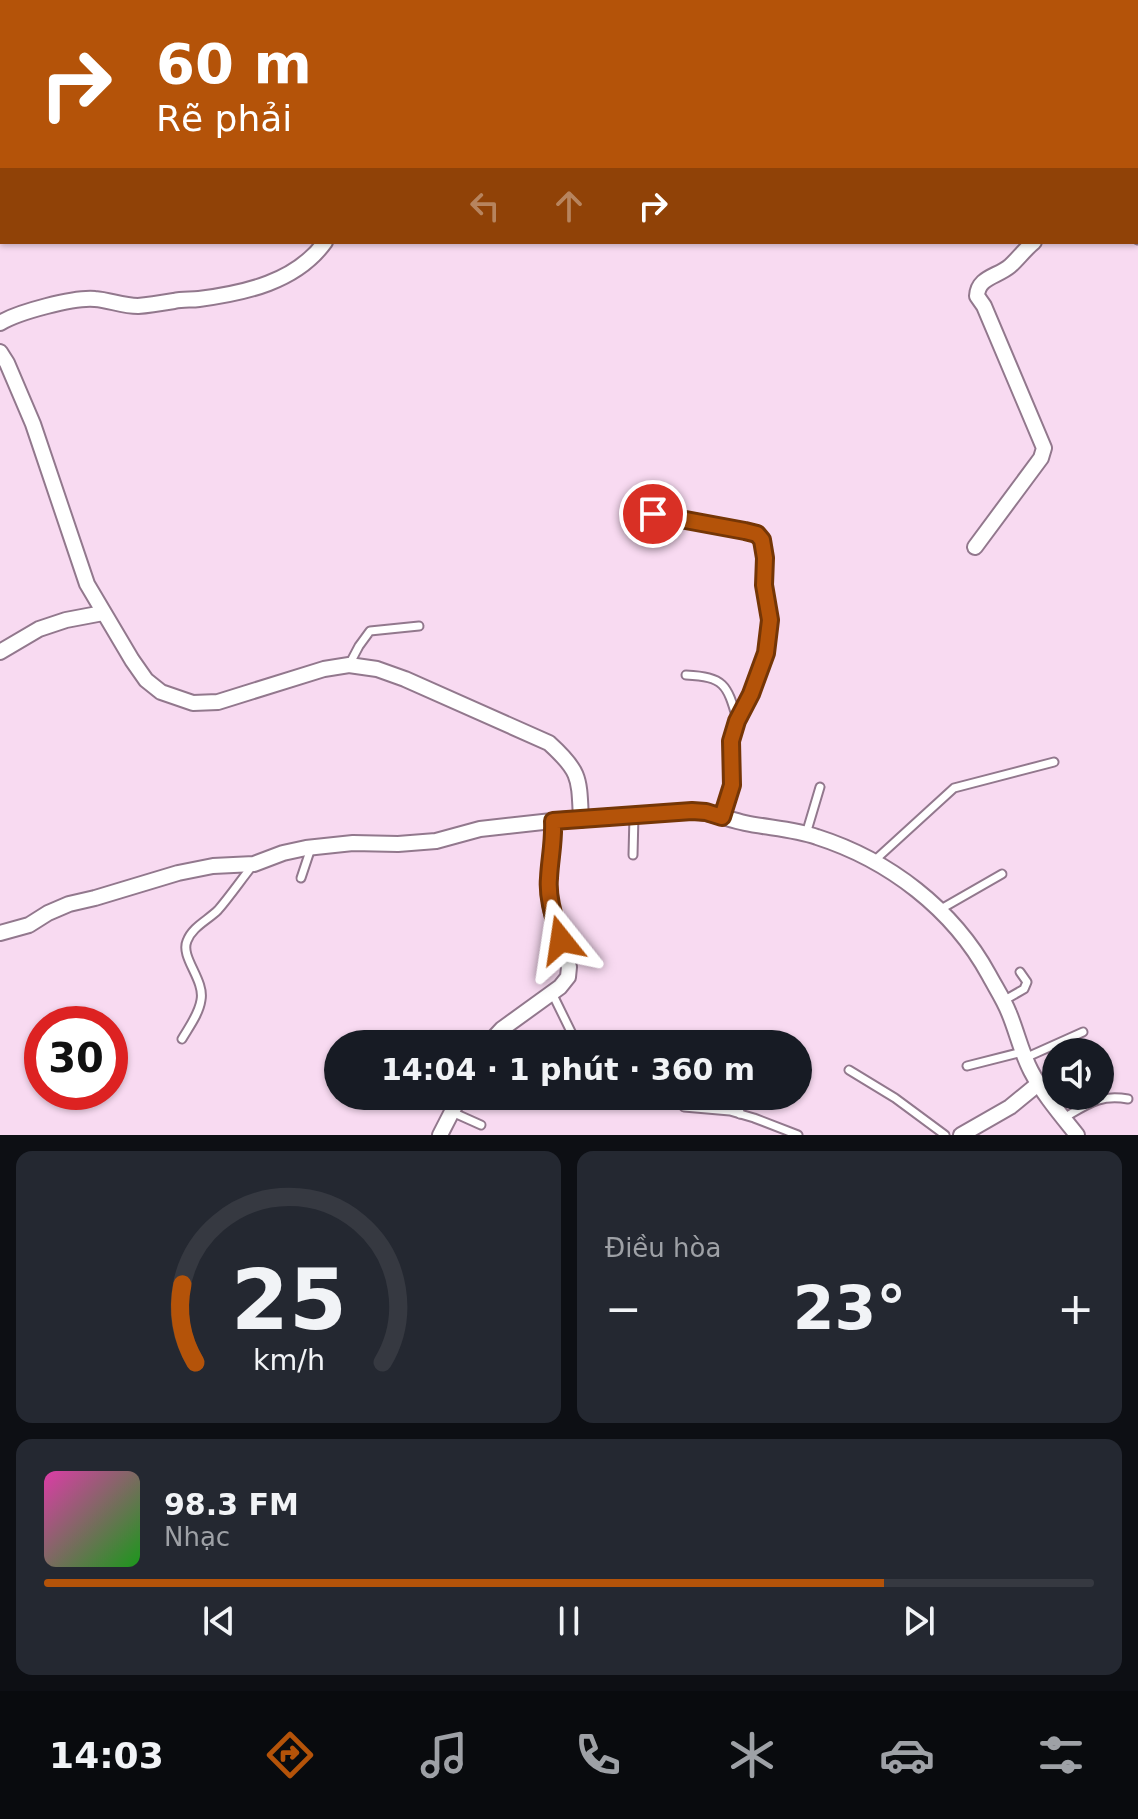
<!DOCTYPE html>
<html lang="vi">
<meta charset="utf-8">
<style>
body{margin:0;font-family:"DejaVu Sans",sans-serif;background:#242831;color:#f1f3f6;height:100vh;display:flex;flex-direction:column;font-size:30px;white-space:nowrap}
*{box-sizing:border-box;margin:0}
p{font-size:26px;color:#9ea1a6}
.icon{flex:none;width:44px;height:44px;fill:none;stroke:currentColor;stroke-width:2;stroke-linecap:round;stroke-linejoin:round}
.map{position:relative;height:1135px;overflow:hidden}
.panel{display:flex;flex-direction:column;gap:16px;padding:16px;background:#0d0f14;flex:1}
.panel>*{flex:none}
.top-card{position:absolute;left:0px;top:0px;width:1138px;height:244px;box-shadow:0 2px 6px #0004;background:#b45309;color:#fff;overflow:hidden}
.buttons{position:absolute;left:1042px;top:1038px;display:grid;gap:16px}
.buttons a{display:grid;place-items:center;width:72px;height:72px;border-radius:50%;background:#171b24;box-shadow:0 2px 6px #0004;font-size:40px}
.speed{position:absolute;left:24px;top:1006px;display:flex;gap:16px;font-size:40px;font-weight:700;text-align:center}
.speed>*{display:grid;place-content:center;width:104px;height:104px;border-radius:50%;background:#171b24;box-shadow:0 2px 6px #0004;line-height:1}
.speed .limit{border:12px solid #d22;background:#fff;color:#111}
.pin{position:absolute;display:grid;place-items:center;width:68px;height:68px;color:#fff;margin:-34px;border:4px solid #fff;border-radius:50%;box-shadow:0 2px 8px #0007}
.me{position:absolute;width:88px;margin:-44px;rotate:345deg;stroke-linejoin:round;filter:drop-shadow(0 0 6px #0008)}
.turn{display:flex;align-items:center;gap:28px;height:168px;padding:0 24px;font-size:36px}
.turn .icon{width:104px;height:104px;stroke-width:2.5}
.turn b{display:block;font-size:56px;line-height:68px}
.lanes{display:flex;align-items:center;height:76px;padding:0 24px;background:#0003;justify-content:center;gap:40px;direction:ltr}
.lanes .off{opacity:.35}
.big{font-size:60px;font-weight:700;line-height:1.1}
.panel .widget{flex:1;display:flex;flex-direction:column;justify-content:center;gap:12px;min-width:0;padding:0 28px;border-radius:16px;background:#242831}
.panel .dial{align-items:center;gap:0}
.dial svg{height:208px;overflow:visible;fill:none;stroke:#363941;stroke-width:7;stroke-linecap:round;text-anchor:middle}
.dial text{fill:#f1f3f6;stroke:none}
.song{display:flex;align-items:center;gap:24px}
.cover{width:96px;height:96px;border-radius:12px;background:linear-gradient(135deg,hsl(320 70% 55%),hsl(120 70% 35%))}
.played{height:8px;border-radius:4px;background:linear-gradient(90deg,#b45309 80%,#363941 80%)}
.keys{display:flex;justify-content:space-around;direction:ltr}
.heat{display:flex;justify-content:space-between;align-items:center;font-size:44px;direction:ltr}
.panel .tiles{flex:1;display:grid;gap:16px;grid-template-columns:1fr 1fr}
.widget:last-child{grid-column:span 2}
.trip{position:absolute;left:324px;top:1030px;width:488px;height:80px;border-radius:40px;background:#171b24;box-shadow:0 2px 6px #0004;font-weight:700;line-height:80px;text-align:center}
.tab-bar{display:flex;height:128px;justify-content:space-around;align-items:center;background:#090b0e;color:#9ea1a6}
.tab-bar .icon{width:56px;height:56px}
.tab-bar .selected{color:#b45309}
.tab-bar b{font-size:36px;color:#f1f3f6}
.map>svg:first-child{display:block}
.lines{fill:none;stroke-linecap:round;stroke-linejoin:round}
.lane-casing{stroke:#92788d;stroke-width:11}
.street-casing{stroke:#92788d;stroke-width:18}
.lane{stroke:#fff;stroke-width:7}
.street{stroke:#fff;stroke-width:14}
.route-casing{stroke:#753606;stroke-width:20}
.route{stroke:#b45309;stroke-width:14}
</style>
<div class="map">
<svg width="1138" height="1135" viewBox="0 0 1138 1135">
<rect width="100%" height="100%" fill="#f8daf1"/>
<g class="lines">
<!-- lane casing -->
<g class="lane-casing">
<g id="lane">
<path d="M 1136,239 L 1138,240"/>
<path d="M 349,665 L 359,646 L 370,631 L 419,626"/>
<path d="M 686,675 C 724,677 727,684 737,719"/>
<path d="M 806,834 L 820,787"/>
<path d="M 633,855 L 634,815"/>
<path d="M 874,861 L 954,788 L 1054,762"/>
<path d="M 301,878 L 311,848"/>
<path d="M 941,909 L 1002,874"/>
<path d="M 552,993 L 577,1044"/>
<path d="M 1003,1001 L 1024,989 L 1027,982 L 1020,972"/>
<path d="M 182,1039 C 189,1027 199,1014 201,1000 C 205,980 180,957 187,941 C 192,927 208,920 218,910 C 230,896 241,880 253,865"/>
<path d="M 1025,1058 L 1083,1032"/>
<path d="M 967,1066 L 1022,1052"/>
<path d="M 849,1070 L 895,1098 L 945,1135"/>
<path d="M 738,1096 L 740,1114"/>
<path d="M 684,1107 L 730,1111 L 754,1118 L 798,1135"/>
<path d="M 452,1112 L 481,1125"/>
<path d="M 1064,1118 C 1088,1104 1100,1094 1128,1099"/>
</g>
</g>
<!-- street casing -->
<g class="street-casing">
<g id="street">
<path d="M 439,0 L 441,2"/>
<path d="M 839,0 L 839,2"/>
<path d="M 971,0 L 971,2"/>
<path d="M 909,2 L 913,0"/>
<path d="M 0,323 C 18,312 74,297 95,299 C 109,300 123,306 138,306 C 150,305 162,303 174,301 C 182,299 191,300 199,299 C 245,293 296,282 325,242"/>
<path d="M 0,352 L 7,363 L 33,424 L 87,584 L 132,660 L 146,680 L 161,692 L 193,703 L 218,702 L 324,669 L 349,665 L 377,669 L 405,679 L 549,743 C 581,772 579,778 581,820"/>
<path d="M 653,514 L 745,531 L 757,534 L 762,540 L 765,558 L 764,585 L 770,620 L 766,653 L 751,694 L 737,721 L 731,741 L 732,785 L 722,817"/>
<path d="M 975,547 L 1041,458 L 1044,448 L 984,306 L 977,296 C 978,277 997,277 1010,266 C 1018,259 1025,249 1034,242"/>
<path d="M 0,652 L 39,629 L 66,620 L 103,613"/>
<path d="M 0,933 L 29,925 L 48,913 L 69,904 L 95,898 L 178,873 L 213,866 L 254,864 L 283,853 L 306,848 L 353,843 L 398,844 L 436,841 L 480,829 L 561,820 L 692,811 C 710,812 727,819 745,823 C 769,828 794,829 817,837 C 889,860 953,909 989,975 C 996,988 1004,1000 1009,1013 C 1017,1032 1021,1052 1031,1071 C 1043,1094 1061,1115 1077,1135"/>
<path d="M 488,1044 L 502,1029 L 560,987 L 568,977 L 569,967 C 559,940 547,908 549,879 C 549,858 554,843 553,821"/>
<path d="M 440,1135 L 460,1096"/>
<path d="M 961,1135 L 1010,1107 L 1038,1084"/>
</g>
</g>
<!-- lane -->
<use href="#lane" class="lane"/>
<!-- street -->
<use href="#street" class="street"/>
</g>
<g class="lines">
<!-- route casing -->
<g class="route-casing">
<path id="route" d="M 561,940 C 555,920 547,899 549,878 C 550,858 554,842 553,821 L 692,811 L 706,812 L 722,817 L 732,785 L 731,741 L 737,721 L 751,694 L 766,653 L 770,620 L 764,585 L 765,558 L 762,540 L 757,534 L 745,531 L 653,514"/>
</g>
<!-- route -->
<use href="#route" class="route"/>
</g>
</svg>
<div class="buttons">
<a><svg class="icon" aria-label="sound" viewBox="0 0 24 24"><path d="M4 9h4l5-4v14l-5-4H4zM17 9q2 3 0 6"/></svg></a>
</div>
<div class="speed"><div class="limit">30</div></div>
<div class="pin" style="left:653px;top:514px;background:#d93025"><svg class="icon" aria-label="arrive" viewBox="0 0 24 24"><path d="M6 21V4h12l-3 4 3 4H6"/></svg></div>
<svg class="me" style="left:561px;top:940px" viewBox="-20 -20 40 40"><path d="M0-17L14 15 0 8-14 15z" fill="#b45309" stroke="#fff" stroke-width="4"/></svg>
<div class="trip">14:04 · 1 phút · 360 m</div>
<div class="top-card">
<div class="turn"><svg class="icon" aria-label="right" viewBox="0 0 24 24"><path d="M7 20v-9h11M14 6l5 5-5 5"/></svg><div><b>60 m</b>Rẽ phải</div></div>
<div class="lanes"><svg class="icon off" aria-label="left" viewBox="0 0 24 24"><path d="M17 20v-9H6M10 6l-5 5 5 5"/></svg><svg class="icon off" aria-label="ahead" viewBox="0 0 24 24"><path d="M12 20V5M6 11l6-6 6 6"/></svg><svg class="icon" aria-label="right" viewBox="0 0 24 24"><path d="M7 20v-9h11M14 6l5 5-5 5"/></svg></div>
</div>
</div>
<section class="panel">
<div class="tiles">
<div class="widget dial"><svg viewBox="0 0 100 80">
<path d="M14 69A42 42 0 1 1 86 69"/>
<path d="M14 69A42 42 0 0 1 9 39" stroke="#b45309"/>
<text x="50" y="56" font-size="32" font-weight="700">25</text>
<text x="50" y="72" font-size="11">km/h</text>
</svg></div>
<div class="widget"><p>Điều hòa</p>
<div class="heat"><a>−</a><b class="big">23°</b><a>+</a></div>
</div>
<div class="widget">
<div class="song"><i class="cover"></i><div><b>98.3 FM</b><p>Nhạc</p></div></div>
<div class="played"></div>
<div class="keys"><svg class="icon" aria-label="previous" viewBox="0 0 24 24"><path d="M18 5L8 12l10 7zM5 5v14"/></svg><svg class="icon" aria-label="pause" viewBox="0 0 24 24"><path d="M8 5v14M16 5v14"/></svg><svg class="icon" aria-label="next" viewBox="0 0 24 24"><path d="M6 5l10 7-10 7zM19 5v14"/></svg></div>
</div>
</div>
</section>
<nav class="tab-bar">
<b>14:03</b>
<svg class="icon selected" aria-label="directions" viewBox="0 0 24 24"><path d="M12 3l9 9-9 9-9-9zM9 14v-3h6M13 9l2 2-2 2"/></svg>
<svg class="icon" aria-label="music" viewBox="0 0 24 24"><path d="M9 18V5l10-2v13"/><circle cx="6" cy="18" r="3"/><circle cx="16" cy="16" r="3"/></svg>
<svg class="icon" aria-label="phone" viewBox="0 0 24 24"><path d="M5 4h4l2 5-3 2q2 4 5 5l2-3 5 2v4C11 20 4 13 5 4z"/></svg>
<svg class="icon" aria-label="climate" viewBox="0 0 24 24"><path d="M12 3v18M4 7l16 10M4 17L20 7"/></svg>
<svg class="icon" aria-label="car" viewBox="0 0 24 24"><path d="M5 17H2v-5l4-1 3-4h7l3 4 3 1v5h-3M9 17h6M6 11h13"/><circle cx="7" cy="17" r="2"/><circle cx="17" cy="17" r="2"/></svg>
<svg class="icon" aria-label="filters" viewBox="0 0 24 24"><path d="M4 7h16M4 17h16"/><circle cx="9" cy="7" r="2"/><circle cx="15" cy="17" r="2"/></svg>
</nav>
